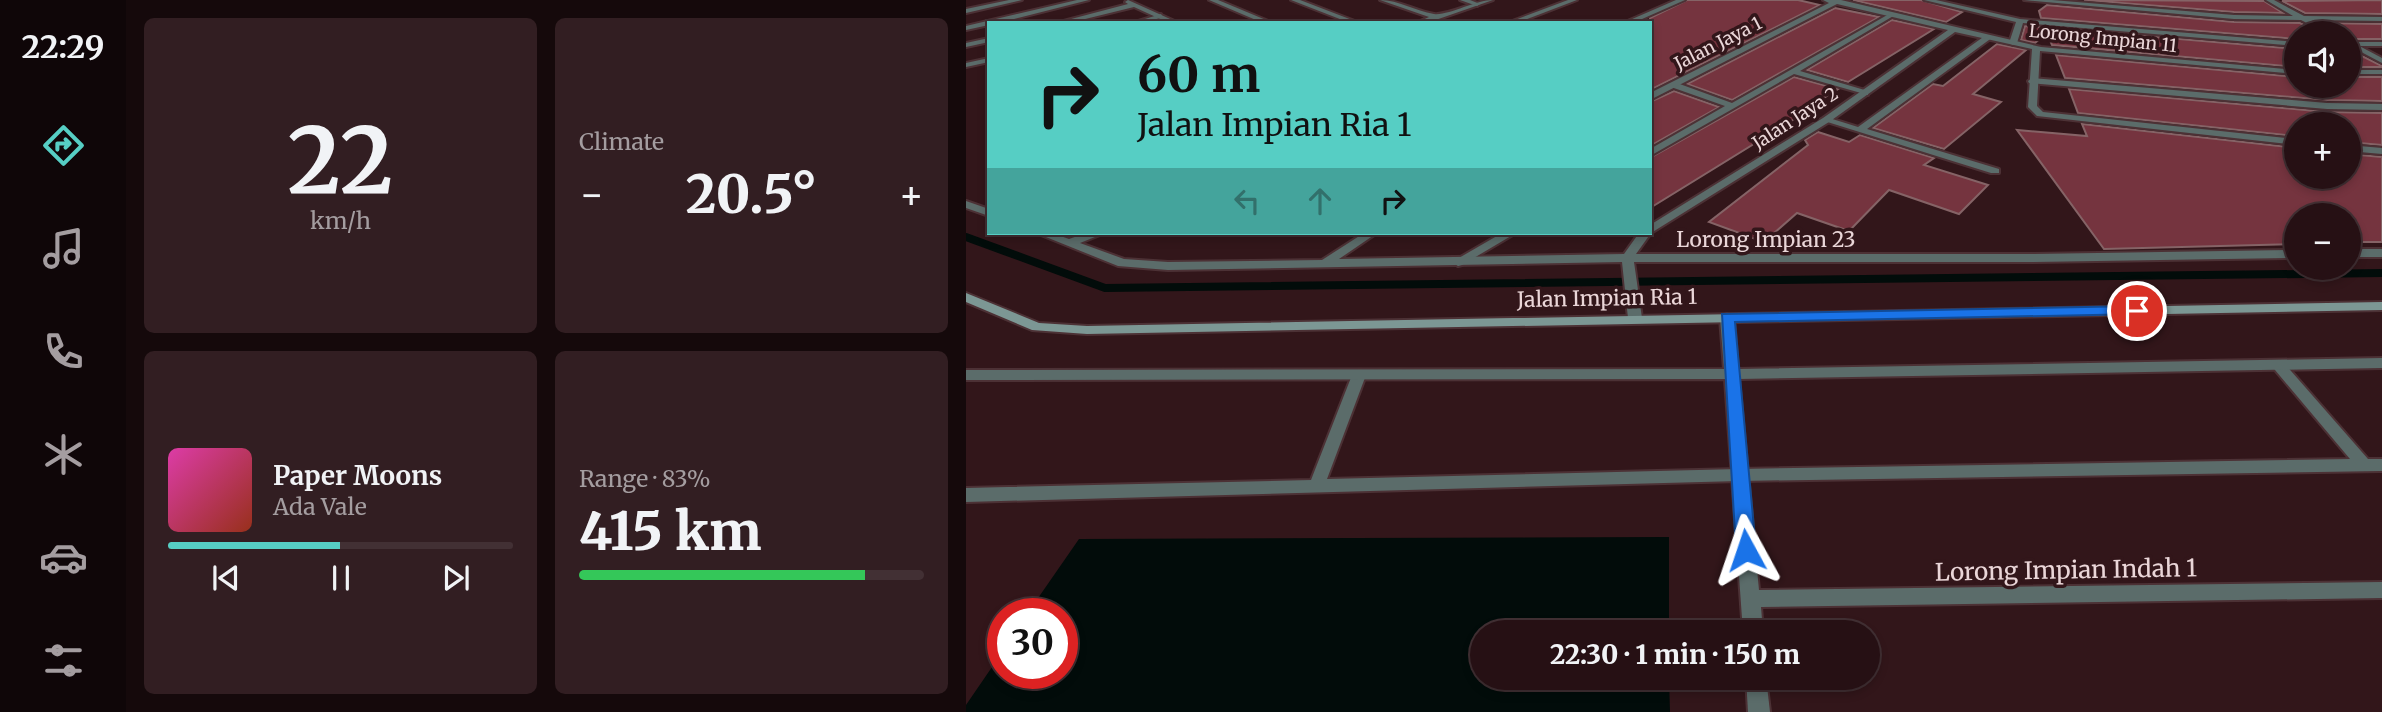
<!DOCTYPE html>
<meta charset="utf-8">
<style>
body{margin:0;font-family:Merriweather,serif;background:#321e22;color:#f1f3f6;height:100vh;display:flex;flex-direction:column;font-size:26px;white-space:nowrap}
*{box-sizing:border-box;margin:0}
p{font-size:23px;color:#a49da0}
.icon{flex:none;width:38px;height:38px;fill:none;stroke:currentColor;stroke-width:2;stroke-linecap:round;stroke-linejoin:round}
.map{position:relative;flex:1;overflow:hidden}
.side{display:flex;flex-direction:column;gap:18px;padding:18px;background:#15090b;width:840px}
.side>*{flex:none}
.guide{position:absolute;left:21px;top:21px;width:665px;height:214px;border-radius:0px;box-shadow:0 4px 10px #0003,0 0 0 2px #423034;background:#56cec4;color:#111;overflow:hidden}
.tools{position:absolute;left:1318px;top:21px;display:grid;gap:14px}
.tools a{display:grid;place-items:center;width:77px;height:77px;border-radius:50%;background:#261014;box-shadow:0 4px 10px #0003,0 0 0 2px #423034;font-size:35px}
.speed{position:absolute;left:21px;top:598px;display:flex;gap:14px;font-size:35px;font-weight:700;text-align:center}
.speed>*{display:grid;place-content:center;width:91px;height:91px;border-radius:50%;background:#261014;box-shadow:0 4px 10px #0003,0 0 0 2px #423034;line-height:1}
.speed .limit{border:10px solid #d22;background:#fff;color:#111}
.pin{position:absolute;display:grid;place-items:center;width:60px;height:60px;color:#fff;margin:-30px;border:4px solid #fff;border-radius:50%;box-shadow:0 2px 7px #0007}
.me{position:absolute;width:77px;margin:-38px;rotate:355deg;stroke-linejoin:round;filter:drop-shadow(0 0 5px #0008)}
.turn{display:flex;align-items:center;gap:24px;height:147px;padding:0 35px;font-size:32px}
.turn .icon{width:91px;height:91px;stroke-width:2.5}
.turn b{display:block;font-size:49px;line-height:60px}
.lanes{display:flex;align-items:center;height:66px;padding:0 35px;background:#0003;justify-content:center;gap:35px;direction:ltr}
.lanes .off{opacity:.35}
.big{font-size:52px;font-weight:800;line-height:1.1}
.side .tile{flex:1;display:flex;flex-direction:column;justify-content:center;gap:10px;min-width:0;padding:0 24px;border-radius:10px;background:#321e22}
.side .dial{align-items:center;gap:0}
.dial b{font-size:91px;line-height:1}
.song{display:flex;align-items:center;gap:21px}
.cover{width:84px;height:84px;border-radius:10px;background:linear-gradient(135deg,hsl(320 70% 55%),hsl(10 70% 35%))}
.played{height:7px;border-radius:4px;background:linear-gradient(90deg,#56cec4 50%,#423034 50%)}
.keys{display:flex;justify-content:space-around;direction:ltr}
.heat{display:flex;justify-content:space-between;align-items:center;font-size:38px;direction:ltr}
.charge{height:10px;border-radius:5px;background:linear-gradient(90deg,#34c759 83%,#423034 0)}
.side .tiles{flex:1;display:grid;gap:18px;grid-template-columns:repeat(2,1fr)}
.trip{position:absolute;left:504px;top:620px;width:410px;height:70px;border-radius:35px;background:#261014;box-shadow:0 4px 10px #0003,0 0 0 2px #423034;font-weight:800;line-height:70px;text-align:center}
main{display:flex;flex:1;min-height:0}
.tabs{display:flex;flex-direction:column;width:126px;justify-content:space-around;align-items:center;background:#0f0608;color:#a49da0}
.tabs .icon{width:49px;height:49px}
.tabs .current{color:#56cec4}
.tabs b{font-size:32px;color:#f1f3f6}
.map>svg:first-child{display:block}
.water{fill:#020c0a}
.lines{fill:none;stroke-linecap:round;stroke-linejoin:round}
.stream{stroke:#020c0a;stroke-width:8}
.building{fill:#75343f;stroke:#856366;stroke-width:2}
.lane-casing{stroke:#4c3135;stroke-width:4}
.street-casing{stroke:#4c3135;stroke-width:4}
.secondary-casing{stroke:#4c3135;stroke-width:4}
.lane{fill:#5b6c6a;fill-rule:evenodd}
.street{fill:#5b6c6a;fill-rule:evenodd}
.secondary{fill:#7c9794;fill-rule:evenodd}
.route{fill:#1a73e8;stroke:#114b97;stroke-width:2}
.labels{text-anchor:middle;dominant-baseline:central;stroke-width:7;stroke-linejoin:round;paint-order:stroke}
.far-street-label{font-size:18px;fill:#ead6d8;stroke:#32161a}
.street-label{font-size:21px;fill:#ead6d8;stroke:#32161a}
.near-street-label{font-size:24px;fill:#ead6d8;stroke:#32161a}
</style>
<main>
<nav class="tabs">
<b>22:29</b>
<svg class="icon current" aria-label="directions" viewBox="0 0 24 24"><path d="M12 3l9 9-9 9-9-9zM9 14v-3h6M13 9l2 2-2 2"/></svg>
<svg class="icon" aria-label="music" viewBox="0 0 24 24"><path d="M9 18V5l10-2v13"/><circle cx="6" cy="18" r="3"/><circle cx="16" cy="16" r="3"/></svg>
<svg class="icon" aria-label="phone" viewBox="0 0 24 24"><path d="M5 4h4l2 5-3 2q2 4 5 5l2-3 5 2v4C11 20 4 13 5 4z"/></svg>
<svg class="icon" aria-label="climate" viewBox="0 0 24 24"><path d="M12 3v18M4 7l16 10M4 17L20 7"/></svg>
<svg class="icon" aria-label="car" viewBox="0 0 24 24"><path d="M5 17H2v-5l4-1 3-4h7l3 4 3 1v5h-3M9 17h6M6 11h13"/><circle cx="7" cy="17" r="2"/><circle cx="17" cy="17" r="2"/></svg>
<svg class="icon" aria-label="filters" viewBox="0 0 24 24"><path d="M4 7h16M4 17h16"/><circle cx="9" cy="7" r="2"/><circle cx="15" cy="17" r="2"/></svg>
</nav>
<section class="side">
<div class="tiles">
<div class="tile dial"><b>22</b><p>km/h</p></div>
<div class="tile"><p>Climate</p>
<div class="heat"><a>−</a><b class="big">20.5°</b><a>+</a></div>
</div>
<div class="tile">
<div class="song"><i class="cover"></i><div><b>Paper Moons</b><p>Ada Vale</p></div></div>
<div class="played"></div>
<div class="keys"><svg class="icon" aria-label="previous" viewBox="0 0 24 24"><path d="M18 5L8 12l10 7zM5 5v14"/></svg><svg class="icon" aria-label="pause" viewBox="0 0 24 24"><path d="M8 5v14M16 5v14"/></svg><svg class="icon" aria-label="next" viewBox="0 0 24 24"><path d="M6 5l10 7-10 7zM19 5v14"/></svg></div>
</div>
<div class="tile"><p>Range · 83%</p><b class="big">415 km</b><div class="charge"></div></div>
</div>
</section>
<div class="map">
<svg width="1416" height="712" viewBox="0 0 1416 712">
<rect width="100%" height="100%" fill="#32161a"/>
<!-- water -->
<path class="water" d="M 703,537 L 703,632 L 516,632 L 516,677 L 703,677 L 704,712 L 0,712 L 0,705 L 37,651 L 37,674 L 96,674 L 96,614 L 61,614 L 113,539 Z"/>
<g class="lines">
<!-- stream -->
<path class="stream" d="M 0,237 L 139,288 L 1416,273"/>
</g>
<!-- building -->
<g class="building">
<path d="M 721,0 L 832,0 L 854,5 L 684,90 L 684,18 Z"/>
<path d="M 887,0 L 955,0 L 996,12 L 980,22 Z"/>
<path d="M 1118,0 L 1298,1 L 1317,13 L 1268,12 Z"/>
<path d="M 1416,0 L 1416,14 L 1339,13 L 1316,1 Z"/>
<path d="M 1081,5 L 1268,22 L 1334,23 L 1355,33 L 1330,33 L 1330,39 L 1075,18 L 1073,11 Z"/>
<path d="M 869,8 L 913,17 L 766,100 L 721,84 Z"/>
<path d="M 926,20 L 968,29 L 882,82 L 841,70 Z"/>
<path d="M 1356,23 L 1416,24 L 1416,39 L 1386,39 L 1382,33 L 1371,33 Z"/>
<path d="M 1059,26 L 1330,49 L 1330,67 L 1086,45 L 1081,33 L 1069,43 L 1055,40 Z"/>
<path d="M 1031,44 L 1060,50 L 1007,94 L 1035,102 L 978,149 L 907,128 L 967,84 L 977,86 Z"/>
<path d="M 1382,49 L 1416,66 L 1416,67 L 1382,67 Z"/>
<path d="M 1090,55 L 1330,77 L 1330,86 L 1382,86 L 1382,77 L 1416,77 L 1416,101 L 1361,100 L 1099,78 Z"/>
<path d="M 828,77 L 872,89 L 853,101 L 856,102 L 684,208 L 684,158 Z"/>
<path d="M 1103,89 L 1361,112 L 1416,113 L 1416,145 L 1382,142 L 1382,124 L 1330,124 L 1330,136 L 1112,113 Z"/>
<path d="M 708,91 L 753,107 L 684,146 L 684,102 Z"/>
<path d="M 1116,124 L 1330,148 L 1330,177 L 1382,177 L 1382,154 L 1416,157 L 1416,242 L 1382,242 L 1382,215 L 1330,215 L 1330,244 L 1138,249 L 1051,130 L 1121,136 Z"/>
<path d="M 852,132 L 883,142 L 894,135 L 968,158 L 958,165 L 1022,185 L 993,214 L 923,190 L 883,231 L 831,213 L 798,242 L 743,222 L 842,145 L 839,140 Z"/>
</g>
<g class="lines">
<!-- lane casing -->
<g class="lane-casing">
<g id="lane">
<path d="M 111,0 L 123,0 L 32,23 L 23,23 L 23,25 L 0,30 L 0,26 Z"/>
<path d="M 243,0 L 252,0 L 307,23 L 297,23 Z"/>
<path d="M 414,0 C 433,0 449,11 468,14 C 482,16 509,0 527,0 L 461,23 L 450,23 L 463,17 Z"/>
<path d="M 958,0 L 970,0 L 1054,19 L 1330,42 L 1330,46 L 1057,23 L 1051,43 L 1047,45 L 1043,43 L 1050,22 Z"/>
<path d="M 195,14 L 197,17 L 178,23 L 166,23 Z"/>
<path d="M 923,14 L 929,15 L 834,71 L 902,91 L 902,95 L 828,74 L 684,156 L 684,149 L 759,106 L 705,87 L 705,83 L 711,83 L 766,103 Z"/>
<path d="M 1020,35 L 1027,37 L 901,129 L 1033,169 L 1033,173 L 1025,173 L 855,120 L 860,117 L 892,127 Z"/>
<rect x="1382" y="42" width="34" height="4"/>
<path d="M 23,58 L 23,62 L 0,67 L 0,63 Z"/>
<path d="M 1066,78 L 1361,103 L 1416,104 L 1416,110 L 1361,109 L 1063,83 L 1062,81 Z"/>
<path d="M 536,233 L 550,233 L 496,265 L 492,266 L 486,262 Z"/>
<path d="M 1314,362 L 1319,364 L 1402,459 L 1416,459 L 1416,471 L 773,481 L 0,502 L 0,488 L 345,480 L 386,375 L 393,370 L 400,375 L 361,479 L 773,469 L 1384,459 L 1309,370 L 1307,367 Z"/>
</g>
</g>
<!-- street casing -->
<g class="street-casing">
<g id="street">
<path d="M 43,0 L 56,0 L 0,13 L 0,9 Z"/>
<path d="M 162,0 L 213,23 L 203,23 L 168,7 L 103,23 L 90,23 L 162,4 L 159,2 Z"/>
<path d="M 325,0 L 334,0 L 394,23 L 384,23 Z"/>
<path d="M 494,0 L 504,0 L 514,4 L 511,6 Z"/>
<path d="M 602,0 L 611,0 L 551,23 L 541,23 Z"/>
<path d="M 710,0 L 719,0 L 667,23 L 657,23 Z"/>
<path d="M 857,0 L 875,0 L 1075,47 L 1330,70 L 1330,74 L 1074,51 L 1071,106 L 1077,112 L 1330,139 L 1330,145 L 1071,116 L 1062,107 L 1066,49 L 989,32 L 863,122 L 685,233 L 670,254 L 1068,254 L 1330,250 L 1330,258 L 1068,262 L 668,262 L 676,318 L 669,322 L 662,318 L 656,262 L 202,270 L 152,266 L 70,233 L 86,233 L 103,239 L 120,233 L 136,233 L 134,235 L 114,243 L 158,259 L 202,262 L 356,260 L 398,233 L 411,233 L 373,259 L 658,254 L 673,233 L 684,233 L 684,225 L 857,118 L 982,30 L 871,4 L 684,100 L 684,93 L 863,3 Z"/>
<path d="M 1058,0 L 1086,0 L 1268,15 L 1327,16 L 1300,0 L 1308,0 L 1338,16 L 1416,17 L 1416,21 L 1346,20 L 1369,33 L 1360,33 L 1335,20 L 1268,19 Z"/>
<path d="M 23,38 L 23,42 L 0,47 L 0,43 Z"/>
<path d="M 1382,40 L 1416,58 L 1416,63 L 1382,45 Z"/>
<rect x="1382" y="70" width="34" height="4"/>
<path d="M 1382,145 L 1416,148 L 1416,154 L 1382,151 Z"/>
<path d="M 0,201 L 23,209 L 23,216 L 0,208 Z"/>
<rect x="1382" y="249" width="34" height="8"/>
<path d="M 761,314 L 768,318 L 772,369 L 1416,358 L 1416,368 L 773,379 L 793,590 L 1416,582 L 1416,598 L 795,607 L 797,632 L 777,632 L 759,379 L 0,380 L 0,370 L 758,369 L 754,318 Z"/>
<path d="M 780,677 L 800,677 L 804,712 L 782,712 Z"/>
</g>
</g>
<!-- secondary casing -->
<g class="secondary-casing">
<path id="secondary" d="M 0,293 L 73,323 L 121,326 L 1416,302 L 1416,310 L 121,334 L 66,330 L 0,302 Z"/>
</g>
<!-- lane -->
<use href="#lane" class="lane"/>
<!-- street -->
<use href="#street" class="street"/>
<!-- secondary -->
<use href="#secondary" class="secondary"/>
</g>
<!-- route -->
<path class="route" d="M 1171,306 L 1176,307 L 1176,314 L 769,322 L 790,550 L 787,556 L 780,558 L 773,556 L 770,550 L 756,314 Z"/>
<g class="labels">
<!-- far-street labels -->
<g class="far-street-label">
<text transform="translate(1137 38) rotate(6)">Lorong Impian 11</text>
<text transform="translate(752 43) rotate(-27)">Jalan Jaya 1</text>
<text transform="translate(829 118) rotate(-33)">Jalan Jaya 2</text>
</g>
<!-- street labels -->
<g class="street-label">
<text x="800" y="239">Lorong Impian 23</text>
<text transform="translate(641 298) rotate(-1)">Jalan Impian Ria 1</text>
</g>
<!-- near-street labels -->
<g class="near-street-label">
<text transform="translate(1100 570) rotate(-1)">Lorong Impian Indah 1</text>
</g>
</g>
</svg>
<div class="tools">
<a><svg class="icon" aria-label="sound" viewBox="0 0 24 24"><path d="M4 9h4l5-4v14l-5-4H4zM17 9q2 3 0 6"/></svg></a>
<a>+</a>
<a>−</a>
</div>
<div class="speed"><div class="limit">30</div></div>
<div class="pin" style="left:1171px;top:311px;background:#d93025"><svg class="icon" aria-label="arrive" viewBox="0 0 24 24"><path d="M6 21V4h12l-3 4 3 4H6"/></svg></div>
<svg class="me" style="left:780px;top:550px" viewBox="-20 -20 40 40"><path d="M0-17L14 15 0 8-14 15z" fill="#1a73e8" stroke="#fff" stroke-width="4"/></svg>
<div class="trip">22:30 · 1 min · 150 m</div>
<div class="guide">
<div class="turn"><svg class="icon" aria-label="right" viewBox="0 0 24 24"><path d="M7 20v-9h11M14 6l5 5-5 5"/></svg><div><b>60 m</b>Jalan Impian Ria 1</div></div>
<div class="lanes"><svg class="icon off" aria-label="left" viewBox="0 0 24 24"><path d="M17 20v-9H6M10 6l-5 5 5 5"/></svg><svg class="icon off" aria-label="ahead" viewBox="0 0 24 24"><path d="M12 20V5M6 11l6-6 6 6"/></svg><svg class="icon" aria-label="right" viewBox="0 0 24 24"><path d="M7 20v-9h11M14 6l5 5-5 5"/></svg></div>
</div>
</div>
</main>
